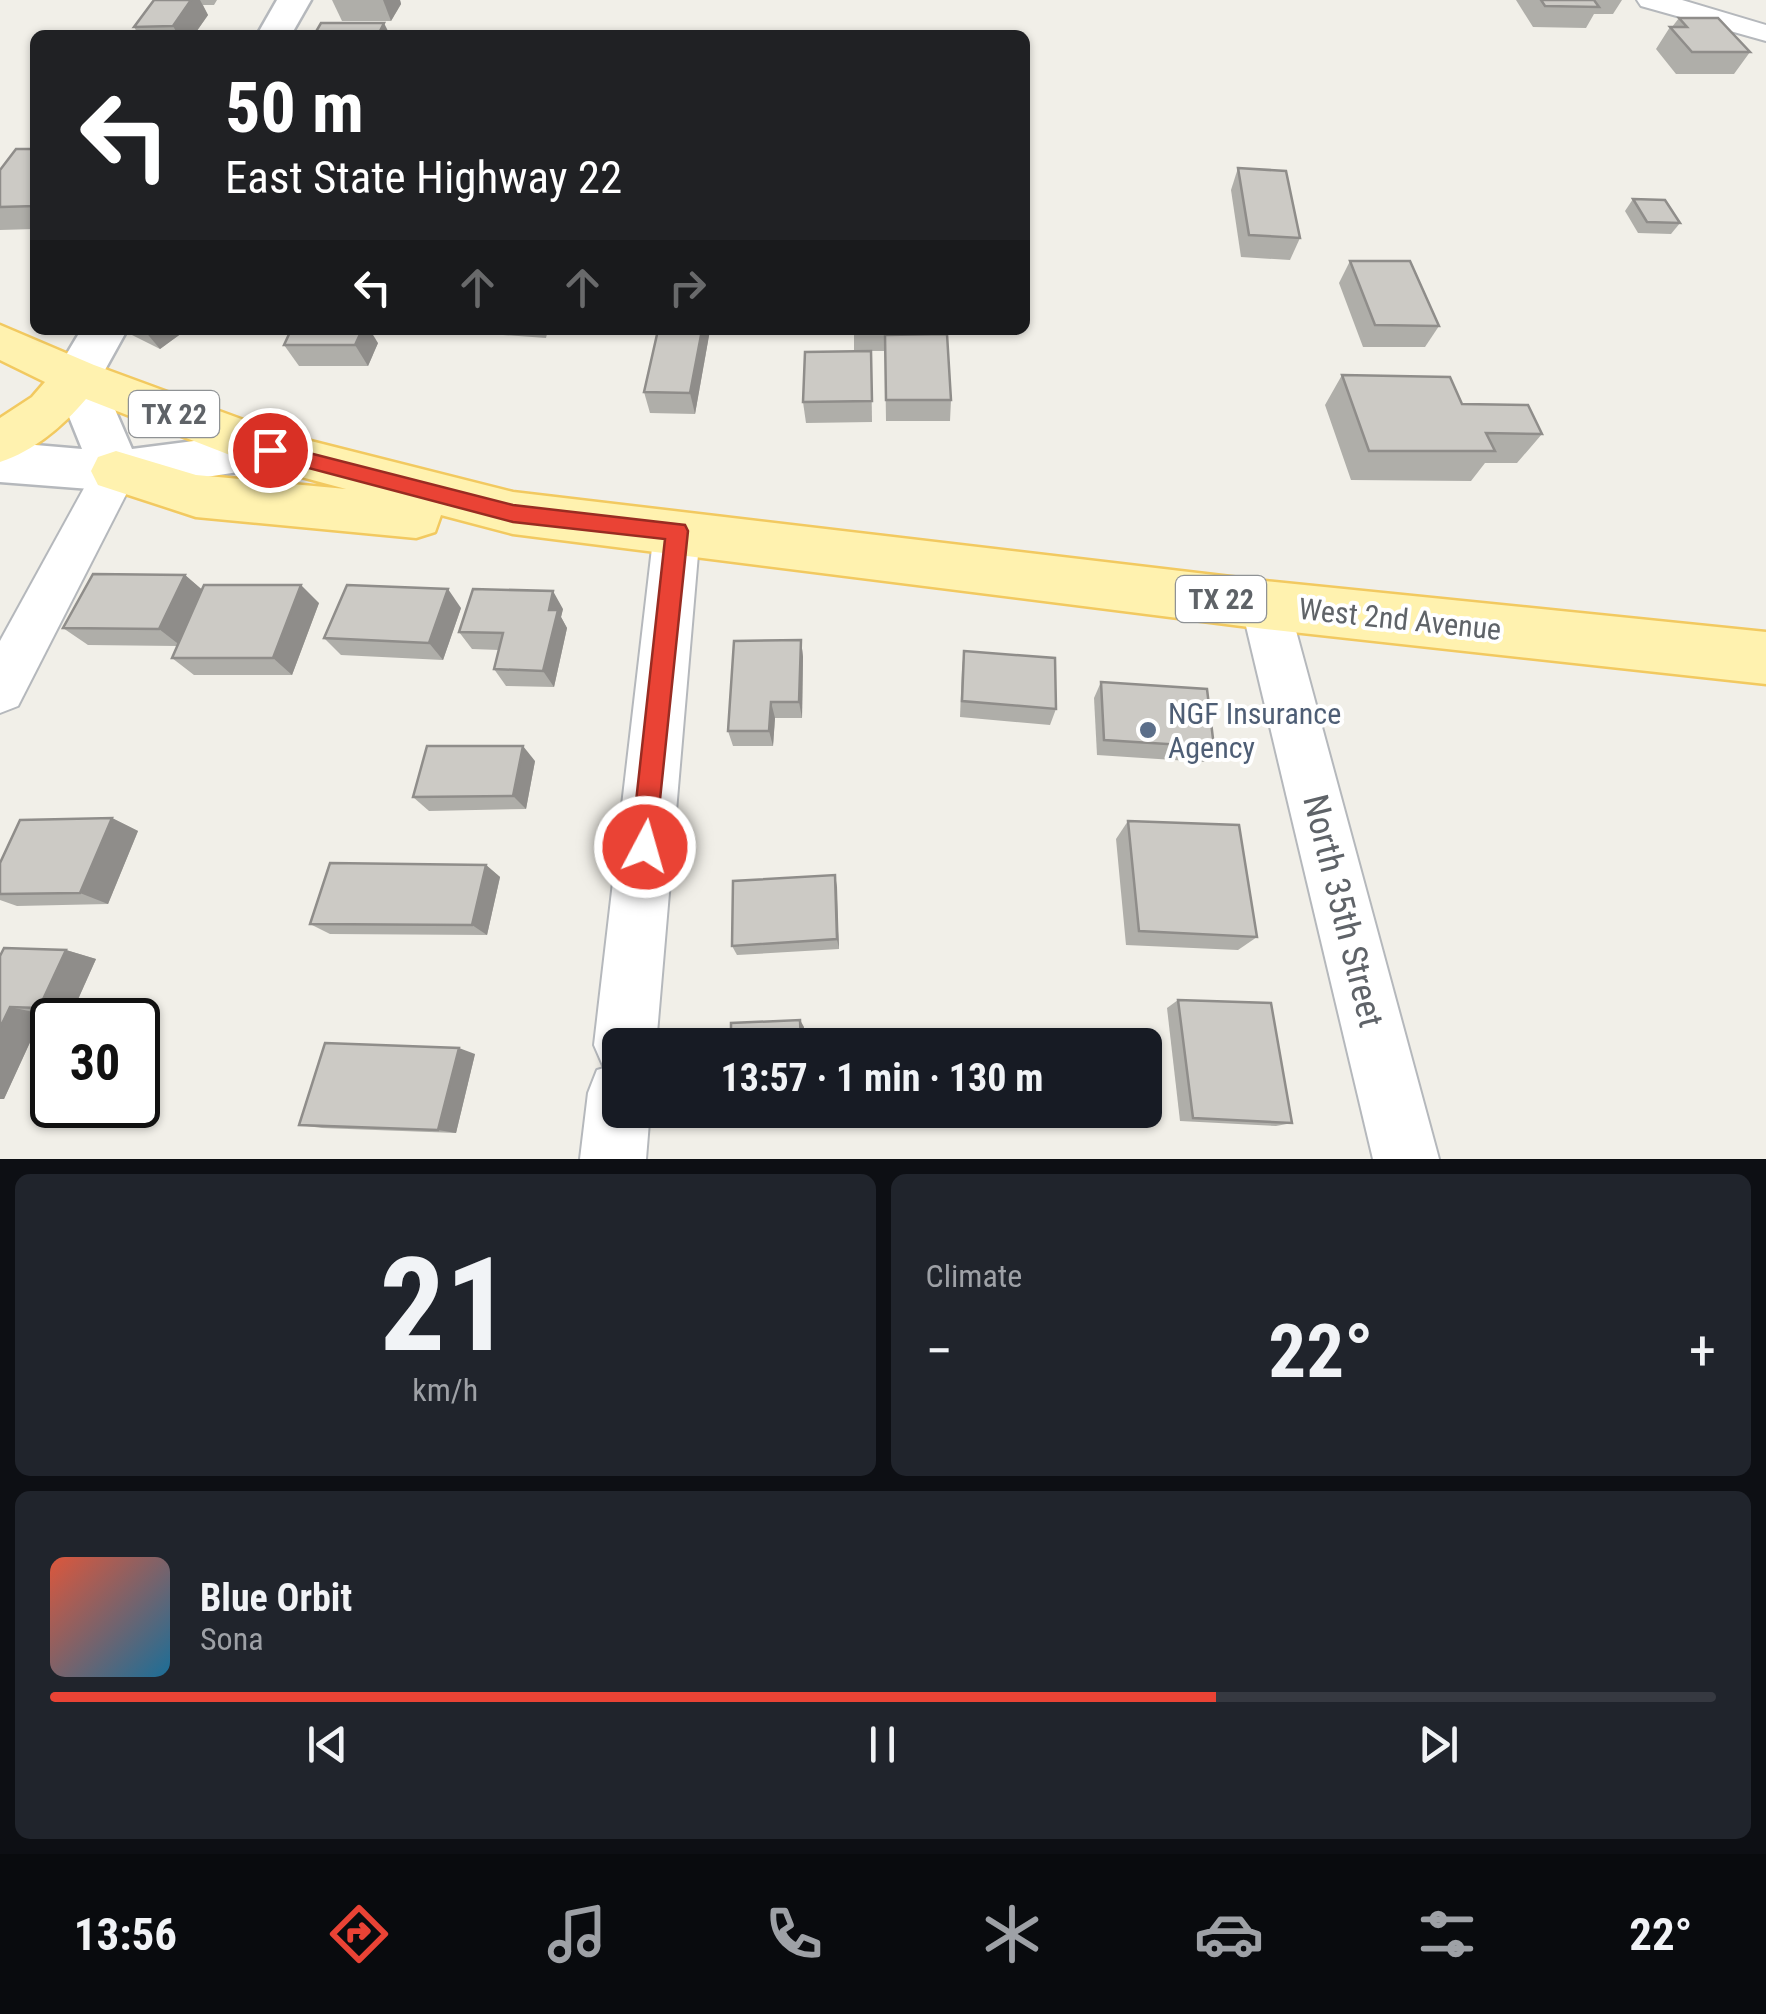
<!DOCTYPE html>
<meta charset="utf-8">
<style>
body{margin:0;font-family:"Roboto Condensed",sans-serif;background:#20242c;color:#f1f3f6;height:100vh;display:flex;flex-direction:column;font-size:38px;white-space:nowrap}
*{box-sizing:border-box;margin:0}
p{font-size:32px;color:#9ea1a6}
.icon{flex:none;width:55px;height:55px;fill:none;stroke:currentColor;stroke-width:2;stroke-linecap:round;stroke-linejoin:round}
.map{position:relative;height:1159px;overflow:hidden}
.side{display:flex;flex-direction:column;gap:15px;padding:15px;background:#0d0f14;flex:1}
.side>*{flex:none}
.top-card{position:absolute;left:30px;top:30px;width:1000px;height:305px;border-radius:15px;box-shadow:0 2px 8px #0004;background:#202124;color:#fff;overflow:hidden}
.speed{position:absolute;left:30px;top:998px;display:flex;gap:20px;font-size:50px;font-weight:700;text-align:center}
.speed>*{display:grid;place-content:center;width:130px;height:130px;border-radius:50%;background:#171b24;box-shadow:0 2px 8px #0004;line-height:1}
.speed .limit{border:5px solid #111;border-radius:15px;background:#fff;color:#111}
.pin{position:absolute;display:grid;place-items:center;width:85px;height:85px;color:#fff;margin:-42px;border:5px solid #fff;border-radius:50%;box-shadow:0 2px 10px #0007}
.me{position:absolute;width:110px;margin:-55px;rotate:6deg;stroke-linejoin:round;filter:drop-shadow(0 0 8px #0008)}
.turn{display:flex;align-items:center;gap:35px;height:210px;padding:0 30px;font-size:45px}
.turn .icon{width:130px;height:130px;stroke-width:2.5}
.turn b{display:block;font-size:70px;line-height:85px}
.lanes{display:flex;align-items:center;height:95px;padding:0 30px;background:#0003;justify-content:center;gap:50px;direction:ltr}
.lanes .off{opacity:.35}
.big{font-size:75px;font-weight:700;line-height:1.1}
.side .widget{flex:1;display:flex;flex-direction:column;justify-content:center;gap:15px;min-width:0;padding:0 35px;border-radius:15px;background:#20242c}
.side .dial{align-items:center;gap:0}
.dial b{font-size:130px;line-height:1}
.song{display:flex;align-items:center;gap:30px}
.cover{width:120px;height:120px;border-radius:15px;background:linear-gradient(135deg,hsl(10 70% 55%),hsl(200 70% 35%))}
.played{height:10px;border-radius:5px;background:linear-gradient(90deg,#ea4335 70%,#363941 70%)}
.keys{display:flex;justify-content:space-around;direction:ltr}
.heat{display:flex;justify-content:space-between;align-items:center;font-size:55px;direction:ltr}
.side .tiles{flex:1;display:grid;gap:15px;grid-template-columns:1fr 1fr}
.widget:last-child{grid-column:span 2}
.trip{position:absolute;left:602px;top:1028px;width:560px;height:100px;border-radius:15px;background:#171b24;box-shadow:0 2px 8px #0004;font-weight:700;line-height:100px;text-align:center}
.menu{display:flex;height:160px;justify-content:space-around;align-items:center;background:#090b0e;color:#9ea1a6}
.menu .icon{width:70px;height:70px}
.menu .active{color:#ea4335}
.menu b{font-size:45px;color:#f1f3f6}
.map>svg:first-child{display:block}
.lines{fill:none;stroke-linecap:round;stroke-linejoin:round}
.minor-casing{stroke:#b5b8bc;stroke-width:4}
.tertiary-casing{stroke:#b5b8bc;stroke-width:5}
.primary-casing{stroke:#f2c960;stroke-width:5}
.minor{fill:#fff;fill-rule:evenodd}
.tertiary{fill:#fff;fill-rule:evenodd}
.primary{fill:#fff2af;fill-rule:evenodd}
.wall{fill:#afaea9}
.shaded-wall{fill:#8f8d8a}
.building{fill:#cccac5;stroke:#8f8d8a;stroke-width:2.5}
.route{fill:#ea4335;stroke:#982c22;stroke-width:2.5}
.service-dot{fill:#5c6f8a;stroke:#fff;stroke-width:4}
.labels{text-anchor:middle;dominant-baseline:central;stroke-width:8;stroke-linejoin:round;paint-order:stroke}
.shield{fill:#fff;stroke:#8f9295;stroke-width:2.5}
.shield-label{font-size:28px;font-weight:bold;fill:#5f6368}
.street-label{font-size:30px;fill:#5f6368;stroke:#fff}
.service-label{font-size:30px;fill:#4e5e75;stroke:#fff;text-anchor:start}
.near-street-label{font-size:35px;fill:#5f6368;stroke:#fff}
</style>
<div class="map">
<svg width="1766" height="1159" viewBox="0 0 1766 1159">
<rect width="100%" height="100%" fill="#f1efe8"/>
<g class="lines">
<!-- minor casing -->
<g class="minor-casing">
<g id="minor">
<path d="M 1637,0 L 1682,0 L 1766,25 L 1766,41 L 1641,6 Z"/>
<path d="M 116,454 L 132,459 L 138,471 L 18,706 L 0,713 L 0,641 L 100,459 Z"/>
<path d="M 677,512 L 693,518 L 700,531 L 656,1045 L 620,1045 L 620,1110 L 650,1110 L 646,1159 L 580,1159 L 588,1093 L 597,1070 L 604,1068 L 594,1045 L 654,531 L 661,518 Z"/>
<path d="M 1265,584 L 1282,590 L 1289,605 L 1439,1159 L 1373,1159 L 1241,605 L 1248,590 Z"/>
</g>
</g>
<!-- tertiary casing -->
<g class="tertiary-casing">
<g id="tertiary">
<path d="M 277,0 L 311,0 L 291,35 L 257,35 Z"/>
<path d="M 81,330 L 127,330 L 101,377 L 132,449 L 271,431 L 289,436 L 296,450 L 289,464 L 116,491 L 0,482 L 0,442 L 82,449 L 53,377 Z"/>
</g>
</g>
<!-- primary casing -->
<g class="primary-casing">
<path id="primary" d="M 0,325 L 94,365 L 279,433 L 513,492 L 1265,581 L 1766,632 L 1766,684 L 1265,629 L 513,534 L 441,515 L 435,532 L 416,538 L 196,517 L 98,485 L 91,471 L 98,457 L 116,451 L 196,475 L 346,489 L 253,464 L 86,399 C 63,426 34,451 0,462 L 0,418 L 32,397 L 45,382 L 0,360 Z"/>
</g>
<!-- minor -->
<use href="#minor" class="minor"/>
<!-- tertiary -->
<use href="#tertiary" class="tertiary"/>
<!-- primary -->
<use href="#primary" class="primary"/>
</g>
<!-- wall -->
<g class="wall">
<path d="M 154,0 L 217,0 L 214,5 L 203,5 L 208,15 L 194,35 L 139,35 L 134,27 Z"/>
<path d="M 332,0 L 400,0 L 401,4 L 391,21 L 342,21 Z"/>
<path d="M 1516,0 L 1622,0 L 1613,14 L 1594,14 L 1586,28 L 1533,27 Z"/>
<path d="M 1679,18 L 1750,52 L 1734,74 L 1676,74 L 1656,49 L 1670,27 L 1672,27 Z"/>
<path d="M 35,149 L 35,229 L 0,230 L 0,170 Z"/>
<path d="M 1238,168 L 1300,238 L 1290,260 L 1241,257 L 1231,190 Z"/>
<path d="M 1633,199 L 1680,223 L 1671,234 L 1638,233 L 1625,211 Z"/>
<path d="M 1350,261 L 1439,326 L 1425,347 L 1363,347 L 1339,283 Z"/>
<path d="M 127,330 L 186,330 L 160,349 L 130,334 Z"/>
<path d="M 473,330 L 548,330 L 546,338 L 475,333 Z"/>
<path d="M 710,330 L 695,414 L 650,413 L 644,392 Z"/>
<path d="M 854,330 L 900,330 L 900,335 L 951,400 L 950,421 L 886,421 L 885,351 L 854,351 Z"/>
<path d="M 378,343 L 368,366 L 299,366 L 284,345 Z"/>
<path d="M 871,351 L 872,422 L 806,423 L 803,402 Z"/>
<path d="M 1342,375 L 1462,404 L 1542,434 L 1517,463 L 1485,463 L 1471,481 L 1351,480 L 1325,405 Z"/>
<path d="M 185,575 L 202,590 L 319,603 L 292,675 L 194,675 L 172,658 L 177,646 L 88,645 L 63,628 Z"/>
<path d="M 461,608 L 443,660 L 341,655 L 324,638 Z"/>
<path d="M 563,609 L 561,617 L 567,628 L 554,687 L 506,686 L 494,669 L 499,650 L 472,649 L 459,632 Z"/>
<path d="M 801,640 L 803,657 L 802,718 L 775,718 L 773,746 L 733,746 L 728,731 Z"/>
<path d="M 964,651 L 1056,709 L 1050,725 L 960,717 L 962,668 Z"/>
<path d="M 1101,682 L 1214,747 L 1204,762 L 1097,755 L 1094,698 Z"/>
<path d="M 535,761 L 526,809 L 429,811 L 413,797 Z"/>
<path d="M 112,818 L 138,831 L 108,904 L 17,906 L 0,900 L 0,863 Z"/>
<path d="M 1128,821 L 1257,937 L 1238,950 L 1126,945 L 1116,839 Z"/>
<path d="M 486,865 L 500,877 L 487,935 L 330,934 L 310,924 Z"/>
<path d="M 835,875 L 839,949 L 737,955 L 732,946 Z"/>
<path d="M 66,950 L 96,959 L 71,1015 L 43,1014 L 4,1099 L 0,1099 L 0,956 Z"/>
<path d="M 1178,1000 L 1292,1123 L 1276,1126 L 1180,1121 L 1167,1008 Z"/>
<path d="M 475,1054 L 456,1133 L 322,1128 L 299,1125 Z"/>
<path d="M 731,1110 L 805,1110 L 806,1112 L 737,1116 L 731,1112 Z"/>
</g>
<!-- shaded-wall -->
<g class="shaded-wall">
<path d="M 191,0 L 200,0 L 208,15 L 194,35 L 178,35 L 173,26 Z"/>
<path d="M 383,0 L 400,0 L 401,4 L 391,21 Z"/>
<path d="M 384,23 L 390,35 L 378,35 Z"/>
<path d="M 144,330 L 186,330 L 160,349 Z"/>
<path d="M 362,330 L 370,330 L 378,343 L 368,366 L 355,345 Z"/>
<path d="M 702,330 L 710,330 L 695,414 L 690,393 Z"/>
<path d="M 185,575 L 206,593 L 181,646 L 159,629 Z"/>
<path d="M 301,585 L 319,603 L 292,675 L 273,658 Z"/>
<path d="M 448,589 L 461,608 L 443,660 L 429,643 Z"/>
<path d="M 553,591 L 563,609 L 561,617 L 567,628 L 554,687 L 543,671 L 549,610 Z"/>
<path d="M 801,640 L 803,657 L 802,718 L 799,702 Z"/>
<path d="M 771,702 L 775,718 L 773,746 L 769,731 Z"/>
<path d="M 523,746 L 535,761 L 526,809 L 513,796 Z"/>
<path d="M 112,818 L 138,831 L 108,904 L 80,893 Z"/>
<path d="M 486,865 L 500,877 L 487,935 L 472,925 Z"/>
<path d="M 835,875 L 837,887 L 839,949 L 837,939 Z"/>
<path d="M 66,950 L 96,959 L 71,1015 L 39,1008 Z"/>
<path d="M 10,1007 L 43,1014 L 4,1099 L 0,1099 L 0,1028 Z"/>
<path d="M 800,1020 L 804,1027 L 804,1045 L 801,1045 Z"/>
<path d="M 459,1048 L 475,1054 L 456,1133 L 438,1130 Z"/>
</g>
<!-- building -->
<g class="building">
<path d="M 154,0 L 191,0 L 173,26 L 134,27 Z"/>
<path d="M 1541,0 L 1594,0 L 1599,7 L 1545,6 Z"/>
<path d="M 1679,18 L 1718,18 L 1750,52 L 1692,52 L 1670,27 L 1687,27 Z"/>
<path d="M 321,23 L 384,23 L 378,35 L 314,35 Z"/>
<path d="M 16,149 L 35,149 L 35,206 L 0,207 L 0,170 Z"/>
<path d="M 1238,168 L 1286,171 L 1300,238 L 1249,235 Z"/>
<path d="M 1633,199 L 1665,200 L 1680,223 L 1647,222 Z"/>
<path d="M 1350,261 L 1410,261 L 1439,326 L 1375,325 Z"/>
<path d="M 291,330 L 362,330 L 355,345 L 284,345 Z"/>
<path d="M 658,330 L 702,330 L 690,393 L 644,392 Z"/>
<path d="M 947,334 L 951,400 L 886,400 L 885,335 Z"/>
<path d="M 871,351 L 872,401 L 803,402 L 805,352 Z"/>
<path d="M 1342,375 L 1450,377 L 1462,404 L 1528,405 L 1542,434 L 1486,433 L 1495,451 L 1369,451 Z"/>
<path d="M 93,574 L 185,575 L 159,629 L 63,628 Z"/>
<path d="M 204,585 L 301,585 L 273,658 L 172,658 Z"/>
<path d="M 347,585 L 448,589 L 429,643 L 324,638 Z"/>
<path d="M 473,589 L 553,591 L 549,610 L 558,610 L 543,671 L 494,669 L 503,633 L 459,632 Z"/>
<path d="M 801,640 L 799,702 L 771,702 L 769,731 L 728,731 L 734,641 Z"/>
<path d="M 964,651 L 1055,658 L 1056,709 L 962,701 Z"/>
<path d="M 1101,682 L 1207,689 L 1214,747 L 1104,740 Z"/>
<path d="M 427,746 L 523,746 L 513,796 L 413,797 Z"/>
<path d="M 112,818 L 80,893 L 0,894 L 0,863 L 20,820 Z"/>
<path d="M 1128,821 L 1239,825 L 1257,937 L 1139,931 Z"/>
<path d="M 330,863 L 486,865 L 472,925 L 310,924 Z"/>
<path d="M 835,875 L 837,939 L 732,946 L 733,881 Z"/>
<path d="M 4,948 L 66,950 L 39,1008 L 10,1007 L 0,1028 L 0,956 Z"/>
<path d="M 1178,1000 L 1271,1003 L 1292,1123 L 1193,1118 Z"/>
<path d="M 800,1020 L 801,1045 L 731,1045 L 731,1023 Z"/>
<path d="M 325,1043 L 459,1048 L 438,1130 L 299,1125 Z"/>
<path d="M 731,1110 L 770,1110 L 731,1112 Z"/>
</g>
<!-- route -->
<path class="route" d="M 270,443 L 513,505 L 685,525 L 688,531 L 654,857 L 645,861 L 635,857 L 631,847 L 665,539 L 513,522 L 263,456 L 260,450 L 263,445 Z"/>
<!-- markers -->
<circle class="service-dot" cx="1148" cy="730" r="10"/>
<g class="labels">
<!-- shield labels -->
<g class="shield">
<rect x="129" y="391" width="90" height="46" rx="8"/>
<rect x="1176" y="576" width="90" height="46" rx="8"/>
</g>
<g class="shield-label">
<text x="174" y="414">TX 22</text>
<text x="1221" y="599">TX 22</text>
</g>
<!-- street labels -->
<g class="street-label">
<text transform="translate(1400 619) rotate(6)">West 2nd Avenue</text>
</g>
<!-- service labels -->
<g class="service-label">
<text x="1168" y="713">NGF Insurance<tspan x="1168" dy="34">Agency</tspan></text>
</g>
<!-- near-street labels -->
<g class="near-street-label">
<text transform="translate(1343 911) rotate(76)">North 35th Street</text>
</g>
</g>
</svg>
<div class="speed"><div class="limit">30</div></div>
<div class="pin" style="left:270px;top:450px;background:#d93025"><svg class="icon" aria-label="arrive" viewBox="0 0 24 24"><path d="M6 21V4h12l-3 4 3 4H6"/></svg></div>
<svg class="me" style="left:645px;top:847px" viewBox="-20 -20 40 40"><circle r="17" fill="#ea4335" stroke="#fff" stroke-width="3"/><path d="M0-11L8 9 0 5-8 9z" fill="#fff"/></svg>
<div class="trip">13:57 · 1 min · 130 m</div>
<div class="top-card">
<div class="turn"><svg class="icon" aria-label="left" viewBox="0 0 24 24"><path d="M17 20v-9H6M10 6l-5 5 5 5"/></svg><div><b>50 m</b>East State Highway 22</div></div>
<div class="lanes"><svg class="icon" aria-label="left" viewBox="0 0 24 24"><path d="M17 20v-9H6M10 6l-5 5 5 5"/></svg><svg class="icon off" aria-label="ahead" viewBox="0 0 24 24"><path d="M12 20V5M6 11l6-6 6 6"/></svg><svg class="icon off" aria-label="ahead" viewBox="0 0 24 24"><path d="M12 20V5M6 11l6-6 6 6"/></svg><svg class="icon off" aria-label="right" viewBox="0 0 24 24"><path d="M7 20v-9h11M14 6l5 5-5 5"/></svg></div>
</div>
</div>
<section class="side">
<div class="tiles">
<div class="widget dial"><b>21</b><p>km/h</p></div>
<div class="widget"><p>Climate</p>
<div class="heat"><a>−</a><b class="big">22°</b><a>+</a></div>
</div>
<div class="widget">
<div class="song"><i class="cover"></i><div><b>Blue Orbit</b><p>Sona</p></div></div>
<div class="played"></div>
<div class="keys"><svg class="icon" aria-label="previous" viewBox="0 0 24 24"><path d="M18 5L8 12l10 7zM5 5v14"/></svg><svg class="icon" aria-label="pause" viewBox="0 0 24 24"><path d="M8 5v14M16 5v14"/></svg><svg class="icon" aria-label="next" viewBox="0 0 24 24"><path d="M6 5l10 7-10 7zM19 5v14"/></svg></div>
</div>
</div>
</section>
<nav class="menu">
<b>13:56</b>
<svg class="icon active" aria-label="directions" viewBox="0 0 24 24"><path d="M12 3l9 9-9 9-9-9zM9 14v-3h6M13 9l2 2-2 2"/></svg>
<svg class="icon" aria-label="music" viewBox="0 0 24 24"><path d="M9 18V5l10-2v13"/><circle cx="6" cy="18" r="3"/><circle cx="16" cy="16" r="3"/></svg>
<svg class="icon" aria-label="phone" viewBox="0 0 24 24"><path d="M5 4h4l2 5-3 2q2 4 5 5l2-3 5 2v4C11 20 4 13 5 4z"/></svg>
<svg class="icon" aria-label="climate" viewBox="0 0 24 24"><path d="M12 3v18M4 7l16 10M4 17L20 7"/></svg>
<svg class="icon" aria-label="car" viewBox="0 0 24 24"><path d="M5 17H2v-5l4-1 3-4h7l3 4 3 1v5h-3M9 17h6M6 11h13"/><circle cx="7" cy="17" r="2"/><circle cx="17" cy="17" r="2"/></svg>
<svg class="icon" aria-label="filters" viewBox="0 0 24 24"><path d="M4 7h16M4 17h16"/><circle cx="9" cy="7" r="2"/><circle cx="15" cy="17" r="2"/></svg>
<b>22°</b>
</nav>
